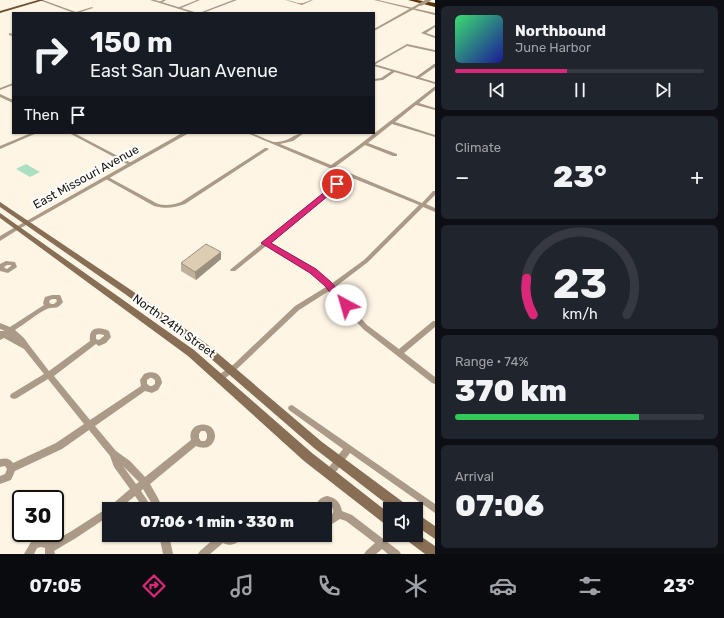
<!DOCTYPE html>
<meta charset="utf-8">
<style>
body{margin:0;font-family:Rubik,sans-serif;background:#20242c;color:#f1f3f6;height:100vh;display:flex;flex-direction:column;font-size:15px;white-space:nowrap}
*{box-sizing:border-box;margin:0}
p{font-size:13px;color:#9ea1a6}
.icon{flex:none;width:22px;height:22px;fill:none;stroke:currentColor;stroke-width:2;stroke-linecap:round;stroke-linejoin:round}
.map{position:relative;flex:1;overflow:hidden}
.panel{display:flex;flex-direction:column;gap:6px;padding:6px;background:#0d0f14;width:289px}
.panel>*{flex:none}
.top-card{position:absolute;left:12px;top:12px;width:363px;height:122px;border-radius:0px;box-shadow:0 1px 3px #0004;background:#171b24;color:#f1f3f6;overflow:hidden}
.tools{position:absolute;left:383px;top:502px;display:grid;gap:8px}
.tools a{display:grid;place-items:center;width:40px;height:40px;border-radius:0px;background:#171b24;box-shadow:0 1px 3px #0004;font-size:20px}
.speed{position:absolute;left:12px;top:490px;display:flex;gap:8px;font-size:20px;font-weight:700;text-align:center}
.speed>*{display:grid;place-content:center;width:52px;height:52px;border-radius:50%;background:#171b24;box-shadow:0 1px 3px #0004;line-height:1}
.speed .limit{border:2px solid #111;border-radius:6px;background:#fff;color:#111}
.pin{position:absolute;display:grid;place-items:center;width:34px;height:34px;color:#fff;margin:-17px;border:2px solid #fff;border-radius:50%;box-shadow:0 1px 4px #0007}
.me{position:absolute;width:44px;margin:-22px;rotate:321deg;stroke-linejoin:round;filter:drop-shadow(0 0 3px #0008)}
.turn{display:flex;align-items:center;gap:14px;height:84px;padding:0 12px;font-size:18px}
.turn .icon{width:52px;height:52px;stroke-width:2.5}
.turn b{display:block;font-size:28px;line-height:34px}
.then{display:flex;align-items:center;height:38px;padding:0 12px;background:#0003;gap:8px;font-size:15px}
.big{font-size:30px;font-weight:800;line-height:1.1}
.panel .widget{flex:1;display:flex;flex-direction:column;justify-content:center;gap:6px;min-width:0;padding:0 14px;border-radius:6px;background:#20242c}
.panel .dial{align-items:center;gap:0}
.dial svg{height:104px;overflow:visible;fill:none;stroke:#363941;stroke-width:7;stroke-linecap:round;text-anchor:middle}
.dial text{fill:#f1f3f6;stroke:none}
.song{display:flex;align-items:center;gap:12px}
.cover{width:48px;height:48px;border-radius:6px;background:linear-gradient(135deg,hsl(140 70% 55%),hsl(240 70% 35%))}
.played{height:4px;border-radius:2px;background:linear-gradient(90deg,#db2777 45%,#363941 45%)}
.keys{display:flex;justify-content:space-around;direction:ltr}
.heat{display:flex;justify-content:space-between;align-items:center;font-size:22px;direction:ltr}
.charge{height:6px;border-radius:3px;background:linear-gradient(90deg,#34c759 74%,#363941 0)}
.trip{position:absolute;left:102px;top:502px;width:230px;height:40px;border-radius:0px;background:#171b24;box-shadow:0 1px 3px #0004;font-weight:800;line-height:40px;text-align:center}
.dock{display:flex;height:64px;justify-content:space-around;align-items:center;background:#090b0e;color:#9ea1a6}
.dock .icon{width:28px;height:28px}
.dock .on{color:#db2777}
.dock b{font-size:18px;color:#f1f3f6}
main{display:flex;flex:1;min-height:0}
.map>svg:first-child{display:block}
.green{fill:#abe0c3}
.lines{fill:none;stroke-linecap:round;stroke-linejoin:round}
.minor{fill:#ac9a88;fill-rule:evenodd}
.tertiary{fill:#ac9a88;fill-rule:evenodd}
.secondary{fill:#886e54;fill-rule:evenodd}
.primary{fill:#6d4f2e;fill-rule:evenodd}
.motorway{fill:#563408;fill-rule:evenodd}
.tertiary-bridge{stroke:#ac9a88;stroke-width:3.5}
.wall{fill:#beb09a}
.shaded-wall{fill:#9b907d}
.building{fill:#ddcdb3;stroke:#9b907d}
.route{fill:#db2777;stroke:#8e194d}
.labels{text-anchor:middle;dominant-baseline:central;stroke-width:4;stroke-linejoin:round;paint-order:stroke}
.street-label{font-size:12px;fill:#19140b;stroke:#fff}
</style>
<main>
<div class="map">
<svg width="435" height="554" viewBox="0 0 435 554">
<rect width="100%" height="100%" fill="#fef5e5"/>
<!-- green -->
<path class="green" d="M 26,164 L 40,172 L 30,177 L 16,169 Z"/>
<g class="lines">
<!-- minor -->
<g class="minor">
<path d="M 39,0 L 43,0 L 76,12 L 92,7 L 93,8 L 78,13 L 74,13 Z"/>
<path d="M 163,0 L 166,0 L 161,3 L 159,2 Z"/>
<path d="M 197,0 L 200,0 L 179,9 L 177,8 Z"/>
<path d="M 233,0 L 237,0 L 203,13 L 199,13 Z"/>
<path d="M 285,0 C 291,0 297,4 303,3 C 307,2 309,0 313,0 L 302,5 Z"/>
<path d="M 374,0 L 378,0 L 435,13 L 435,15 Z"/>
<path d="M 435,25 L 435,27 L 426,33 L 435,36 L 435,38 L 421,33 Z"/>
<path d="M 9,33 L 13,34 L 13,36 L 9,35 Z"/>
<path d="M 407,44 L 435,50 L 435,52 L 407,46 L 374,65 L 374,63 Z"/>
<path d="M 434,64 L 435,64 L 435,67 L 418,79 L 416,79 L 416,77 Z"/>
<path d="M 393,70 L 396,71 L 383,80 L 374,81 L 374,79 L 381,78 Z"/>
<path d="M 13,83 L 13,85 L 0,90 L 0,88 Z"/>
<path d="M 434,87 L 435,87 L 435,90 L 419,103 L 435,108 L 435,110 L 416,105 L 395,122 L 435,135 L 435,137 L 392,124 L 368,143 L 397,154 L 397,156 L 393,156 L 365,145 L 335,167 L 422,203 L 433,191 L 435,191 L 435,195 L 426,204 L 435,208 L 435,212 L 423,207 L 368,262 L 334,288 L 367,325 L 399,349 L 433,321 L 435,321 L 435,327 L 404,353 L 435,377 L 435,384 L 432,383 L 363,329 L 329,291 L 299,310 L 238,368 L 223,380 L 220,381 L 217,380 L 216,378 L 217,376 L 234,364 L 295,306 L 326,287 L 317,276 L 298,263 L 266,246 L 235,271 L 231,271 L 230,270 L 231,269 L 346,175 L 247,133 C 258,133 270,143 277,142 C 288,142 295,133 304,133 L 293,141 L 280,144 L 331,165 L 354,149 ZM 350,177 L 419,205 L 364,260 L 331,284 L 321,274 L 302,261 L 269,243 Z"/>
<path d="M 0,94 L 13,100 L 13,103 L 0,97 Z"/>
<path d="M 31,133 L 37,133 L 0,149 L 0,146 Z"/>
<path d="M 69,133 L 74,133 L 133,164 L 131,165 L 129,165 Z"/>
<path d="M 265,148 L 267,148 L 269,149 L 185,204 C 174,208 165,209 154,206 L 104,178 L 104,177 L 108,177 L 158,204 C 166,206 173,205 181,202 Z"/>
<path d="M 17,226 L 19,227 L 20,228 L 19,229 L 0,241 L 0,236 Z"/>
<path d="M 6,261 L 15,262 L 17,267 L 8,273 L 0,271 L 0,264 ZM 7,265 L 11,265 L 11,266 L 7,269 L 5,268 L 4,267 Z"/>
<path d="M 52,295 L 60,295 L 63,302 C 56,311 54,306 47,309 C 36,314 25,324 15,330 L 24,338 L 29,345 L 49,371 L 90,341 C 88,327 99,326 109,331 L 111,337 L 106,343 L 99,346 L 96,344 L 54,376 L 90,420 L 141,386 L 140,380 L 144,374 C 153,370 161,373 162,383 L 158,390 L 152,393 L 145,391 L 95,426 L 116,451 L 130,461 L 145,477 L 191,440 C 186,421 216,419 215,437 C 215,439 213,443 211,445 C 206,449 201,448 196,446 L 150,484 L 158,498 L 163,509 L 155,509 L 143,489 L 141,491 L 153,509 L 144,509 L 135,496 L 119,509 L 109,509 L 109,516 L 76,538 L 54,551 L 55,554 L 45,554 L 45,548 L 41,547 L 37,548 L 34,554 L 24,554 L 31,542 L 41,537 L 52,542 L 70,532 L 109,507 L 130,489 L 114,467 L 110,456 L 89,430 L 62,449 L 15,471 L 11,480 L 0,484 L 0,476 L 5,474 L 7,469 L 5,466 L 0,467 L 0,459 C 7,458 9,458 13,463 L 56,443 L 84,424 L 48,379 L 17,398 L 14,399 L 11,398 L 10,396 L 11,394 L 44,374 L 24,349 L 4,338 L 0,340 L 0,331 L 5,331 L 0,329 L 0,323 L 10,327 L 44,305 L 43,303 L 45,297 ZM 53,299 L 56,299 L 57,301 L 54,304 L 51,304 L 49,302 L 50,300 ZM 99,334 L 104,335 L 104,336 L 99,340 L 96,339 L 96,335 ZM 150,378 L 152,378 L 155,380 L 155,384 L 152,386 L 150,386 L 147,384 L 147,380 ZM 201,431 L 205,431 L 207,434 L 207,438 L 205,441 L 201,441 L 199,438 L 199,434 ZM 123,466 L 139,482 L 136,484 Z"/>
<path d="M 292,405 L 435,504 L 435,513 L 350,453 L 332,477 L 329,478 L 326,477 L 325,474 L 326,471 L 343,449 L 289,410 L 288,408 L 289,406 Z"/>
<path d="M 327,496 C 336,498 340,502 342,511 L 352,515 L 399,551 L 401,554 L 388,554 L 382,549 L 376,554 L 364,554 L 366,551 L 375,543 L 346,521 L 340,519 L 332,524 L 325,523 L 325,515 L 331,515 L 333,513 C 334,509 332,505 327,504 L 324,506 L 323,509 L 315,509 C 317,501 319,498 327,496 Z"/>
<path d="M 159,535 L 169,535 L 173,554 L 163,554 Z"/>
<path d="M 215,535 L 226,535 L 229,536 L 232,535 L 243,535 C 239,544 231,547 223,543 L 210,554 L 198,554 L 200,551 L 216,537 Z"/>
</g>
<!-- tertiary -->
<g class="tertiary">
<path d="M 150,0 L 155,0 L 198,13 L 192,13 Z"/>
<path d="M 420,3 L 423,4 L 374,31 L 374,29 Z"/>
<path d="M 374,64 L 435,82 L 435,84 L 374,66 Z"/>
<path d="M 182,133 L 189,133 L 19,229 L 17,230 L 14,228 Z"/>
</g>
<!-- secondary -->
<g class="secondary">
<path d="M 0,202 L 131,290 L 208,345 L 322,442 L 407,505 L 409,509 L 393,509 L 314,448 L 202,351 L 125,294 L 0,207 Z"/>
<path d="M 0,213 L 194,350 L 312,453 L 390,514 L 390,527 L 386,525 L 304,461 L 188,356 L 0,218 Z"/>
<path d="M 416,513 L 435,526 L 435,539 L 416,526 Z"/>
<path d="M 416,533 L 435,546 L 435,554 L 425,554 L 405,539 L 403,535 L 416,535 Z"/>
</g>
<!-- primary -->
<path class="primary" d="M 38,0 L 44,0 L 0,13 L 0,11 Z"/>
<!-- motorway -->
<path class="motorway" d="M 408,0 L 417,0 L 435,3 L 435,7 Z"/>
<!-- tertiary-bridge -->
<path class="tertiary-bridge" d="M 421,4 L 429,0"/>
</g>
<!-- wall -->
<path class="wall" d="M 221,252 L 221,259 L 196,280 L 181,271 L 181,263 Z"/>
<!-- shaded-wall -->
<path class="shaded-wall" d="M 221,252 L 221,259 L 196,280 L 195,272 Z"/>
<!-- building -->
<path class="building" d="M 206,244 L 221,252 L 195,272 L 181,263 Z"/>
<!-- route -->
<path class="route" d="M 337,182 L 340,183 L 340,186 L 271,243 L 316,269 L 331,282 L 349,303 L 351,305 L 346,309 L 342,308 L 325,286 L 310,273 L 261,243 Z"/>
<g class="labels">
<!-- street labels -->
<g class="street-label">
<text transform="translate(86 177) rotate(-29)">East Missouri Avenue</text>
<text transform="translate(174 326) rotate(36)">North 24th Street</text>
</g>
</g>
</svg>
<div class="tools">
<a><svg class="icon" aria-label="sound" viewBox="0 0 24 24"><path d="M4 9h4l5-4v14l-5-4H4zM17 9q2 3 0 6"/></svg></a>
</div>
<div class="speed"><div class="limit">30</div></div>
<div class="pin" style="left:337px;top:184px;background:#d93025"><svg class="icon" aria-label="arrive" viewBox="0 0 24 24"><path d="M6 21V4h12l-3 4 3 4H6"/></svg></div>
<svg class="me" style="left:346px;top:305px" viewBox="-20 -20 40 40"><circle r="19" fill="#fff"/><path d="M0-13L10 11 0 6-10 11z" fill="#db2777"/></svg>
<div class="trip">07:06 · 1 min · 330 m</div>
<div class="top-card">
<div class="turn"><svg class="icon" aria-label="right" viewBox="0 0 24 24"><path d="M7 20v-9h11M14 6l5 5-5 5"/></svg><div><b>150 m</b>East San Juan Avenue</div></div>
<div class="then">Then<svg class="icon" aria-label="arrive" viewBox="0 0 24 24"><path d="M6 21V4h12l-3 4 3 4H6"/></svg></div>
</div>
</div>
<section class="panel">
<div class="widget">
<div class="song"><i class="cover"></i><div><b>Northbound</b><p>June Harbor</p></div></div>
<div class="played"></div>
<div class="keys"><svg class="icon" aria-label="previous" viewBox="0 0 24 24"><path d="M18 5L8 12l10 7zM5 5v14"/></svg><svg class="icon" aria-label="pause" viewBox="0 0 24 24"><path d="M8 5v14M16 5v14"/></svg><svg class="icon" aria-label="next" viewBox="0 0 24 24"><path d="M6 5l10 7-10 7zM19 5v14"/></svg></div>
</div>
<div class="widget"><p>Climate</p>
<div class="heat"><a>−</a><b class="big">23°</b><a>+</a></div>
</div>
<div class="widget dial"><svg viewBox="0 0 100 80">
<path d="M14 69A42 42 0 1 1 86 69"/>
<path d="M14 69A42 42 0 0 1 9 41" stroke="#db2777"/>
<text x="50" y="56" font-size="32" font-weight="700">23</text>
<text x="50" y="72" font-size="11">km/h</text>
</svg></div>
<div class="widget"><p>Range · 74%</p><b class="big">370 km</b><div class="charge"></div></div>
<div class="widget"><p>Arrival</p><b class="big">07:06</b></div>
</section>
</main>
<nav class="dock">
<b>07:05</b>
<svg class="icon on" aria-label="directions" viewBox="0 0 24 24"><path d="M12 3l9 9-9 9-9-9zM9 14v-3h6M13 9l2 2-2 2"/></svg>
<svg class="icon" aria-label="music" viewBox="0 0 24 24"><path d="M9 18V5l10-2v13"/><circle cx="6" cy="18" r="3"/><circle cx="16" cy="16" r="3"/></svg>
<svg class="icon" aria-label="phone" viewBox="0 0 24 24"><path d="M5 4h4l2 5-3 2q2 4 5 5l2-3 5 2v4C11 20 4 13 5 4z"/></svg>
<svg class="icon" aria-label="climate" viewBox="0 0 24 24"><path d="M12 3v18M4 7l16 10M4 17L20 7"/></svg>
<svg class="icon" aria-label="car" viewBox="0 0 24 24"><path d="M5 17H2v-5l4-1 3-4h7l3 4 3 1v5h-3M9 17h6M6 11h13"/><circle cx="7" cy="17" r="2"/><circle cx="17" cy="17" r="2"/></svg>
<svg class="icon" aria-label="filters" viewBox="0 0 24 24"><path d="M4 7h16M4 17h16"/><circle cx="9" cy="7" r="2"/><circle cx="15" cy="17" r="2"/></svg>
<b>23°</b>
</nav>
